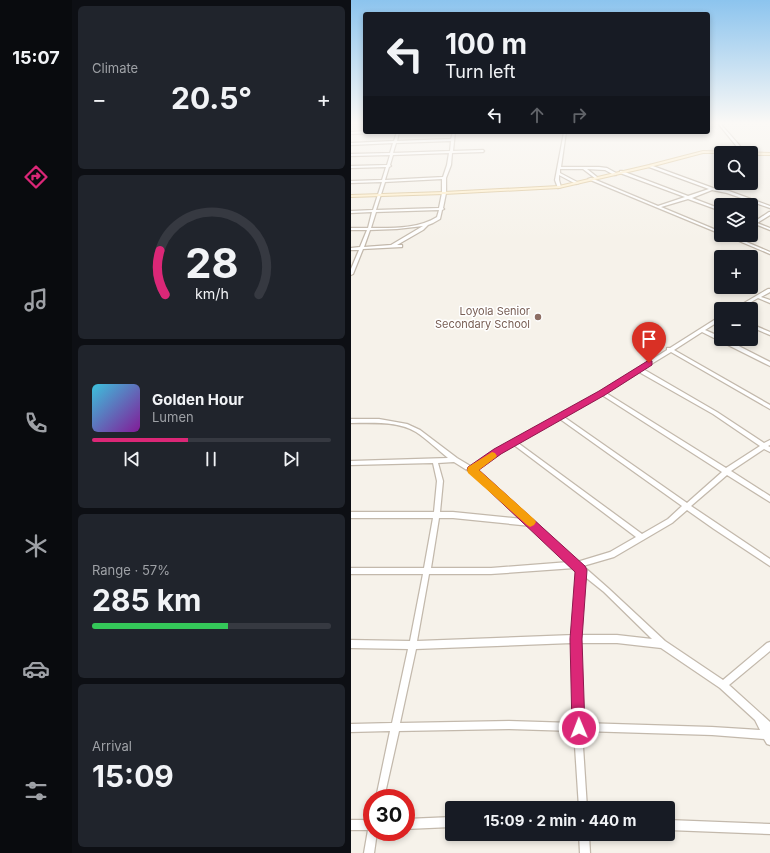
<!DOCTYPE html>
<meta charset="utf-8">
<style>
body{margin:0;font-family:Inter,sans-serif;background:#20242c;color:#f1f3f6;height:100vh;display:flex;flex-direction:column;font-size:15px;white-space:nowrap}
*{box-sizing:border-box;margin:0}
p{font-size:13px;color:#9ea1a6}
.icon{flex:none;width:22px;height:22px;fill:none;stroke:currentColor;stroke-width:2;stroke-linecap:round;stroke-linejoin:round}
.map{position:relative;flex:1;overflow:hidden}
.side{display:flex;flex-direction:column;gap:6px;padding:6px;background:#0d0f14;width:279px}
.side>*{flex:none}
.banner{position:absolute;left:12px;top:12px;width:347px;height:122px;border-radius:4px;box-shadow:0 2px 6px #0003;background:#171b24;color:#f1f3f6;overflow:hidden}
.fabs{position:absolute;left:363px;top:146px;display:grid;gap:8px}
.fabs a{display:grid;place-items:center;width:44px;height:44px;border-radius:4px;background:#171b24;box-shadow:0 2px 6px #0003;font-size:20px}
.speed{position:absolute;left:12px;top:789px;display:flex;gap:8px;font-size:20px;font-weight:700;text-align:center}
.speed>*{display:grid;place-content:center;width:52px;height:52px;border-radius:50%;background:#171b24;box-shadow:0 2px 6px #0003;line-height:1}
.speed .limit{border:6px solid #d22;background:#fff;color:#111}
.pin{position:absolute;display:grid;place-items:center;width:34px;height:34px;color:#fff;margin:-41px -17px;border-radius:50% 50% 50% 0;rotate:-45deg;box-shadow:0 0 4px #0007}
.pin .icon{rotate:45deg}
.me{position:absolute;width:44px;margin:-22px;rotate:359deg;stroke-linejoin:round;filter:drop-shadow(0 0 3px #0008)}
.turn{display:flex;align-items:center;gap:14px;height:84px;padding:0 16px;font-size:18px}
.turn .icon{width:52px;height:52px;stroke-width:2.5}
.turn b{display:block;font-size:28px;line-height:34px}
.lanes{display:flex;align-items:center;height:38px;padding:0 16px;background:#0003;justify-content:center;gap:20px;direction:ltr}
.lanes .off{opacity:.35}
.big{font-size:30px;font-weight:700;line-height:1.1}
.side .tile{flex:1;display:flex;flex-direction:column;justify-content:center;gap:6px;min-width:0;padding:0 14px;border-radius:6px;background:#20242c}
.side .dial{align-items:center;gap:0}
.dial svg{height:104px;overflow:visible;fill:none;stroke:#363941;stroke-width:7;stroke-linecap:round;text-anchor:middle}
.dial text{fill:#f1f3f6;stroke:none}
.song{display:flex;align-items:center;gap:12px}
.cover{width:48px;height:48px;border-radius:6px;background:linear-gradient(135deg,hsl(190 70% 55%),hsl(290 70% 35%))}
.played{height:4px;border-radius:2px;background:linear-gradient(90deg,#db2777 40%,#363941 40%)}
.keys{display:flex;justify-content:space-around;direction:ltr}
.heat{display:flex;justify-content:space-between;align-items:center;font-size:22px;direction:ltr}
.charge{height:6px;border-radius:3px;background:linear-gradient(90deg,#34c759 57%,#363941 0)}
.trip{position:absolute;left:94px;top:801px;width:230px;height:40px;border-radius:4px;background:#171b24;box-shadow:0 2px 6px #0003;font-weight:700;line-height:40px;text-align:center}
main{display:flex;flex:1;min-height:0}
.menu{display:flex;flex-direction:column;width:72px;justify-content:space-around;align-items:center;background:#090b0e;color:#9ea1a6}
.menu .icon{width:28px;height:28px}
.menu .on{color:#db2777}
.menu b{font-size:18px;color:#f1f3f6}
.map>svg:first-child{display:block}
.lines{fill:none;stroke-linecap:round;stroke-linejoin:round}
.minor-casing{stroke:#c3b9ac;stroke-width:2.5}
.secondary-casing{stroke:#d9c397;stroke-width:2}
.minor{fill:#fff;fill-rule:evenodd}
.secondary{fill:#ffefcb;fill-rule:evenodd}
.route{fill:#db2777;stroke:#8e194d}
.slow{fill:#f59e0b}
.education-dot{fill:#8d6e63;stroke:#fff;stroke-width:1.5}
.labels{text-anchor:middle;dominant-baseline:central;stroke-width:3;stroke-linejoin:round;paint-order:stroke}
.education-label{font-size:11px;fill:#785e54;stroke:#fff;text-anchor:end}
</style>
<main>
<nav class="menu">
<b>15:07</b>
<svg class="icon on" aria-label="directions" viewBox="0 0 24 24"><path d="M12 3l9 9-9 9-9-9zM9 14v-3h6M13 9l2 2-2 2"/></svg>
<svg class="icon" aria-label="music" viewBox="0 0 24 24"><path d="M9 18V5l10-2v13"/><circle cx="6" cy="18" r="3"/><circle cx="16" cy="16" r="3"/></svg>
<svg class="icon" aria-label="phone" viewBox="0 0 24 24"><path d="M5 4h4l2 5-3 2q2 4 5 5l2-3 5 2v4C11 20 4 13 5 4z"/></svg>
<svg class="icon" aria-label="climate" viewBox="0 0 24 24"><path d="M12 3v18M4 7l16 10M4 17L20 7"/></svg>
<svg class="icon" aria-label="car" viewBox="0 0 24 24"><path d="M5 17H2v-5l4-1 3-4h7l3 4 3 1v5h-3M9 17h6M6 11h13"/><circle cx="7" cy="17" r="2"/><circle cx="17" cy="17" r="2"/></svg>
<svg class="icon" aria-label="filters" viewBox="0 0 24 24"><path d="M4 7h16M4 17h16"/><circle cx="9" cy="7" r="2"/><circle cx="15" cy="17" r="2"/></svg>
</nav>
<section class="side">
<div class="tile"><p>Climate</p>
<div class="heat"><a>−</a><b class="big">20.5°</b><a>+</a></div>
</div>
<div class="tile dial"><svg viewBox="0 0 100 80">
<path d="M14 69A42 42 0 1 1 86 69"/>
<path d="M14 69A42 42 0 0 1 10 35" stroke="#db2777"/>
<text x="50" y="56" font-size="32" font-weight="700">28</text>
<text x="50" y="72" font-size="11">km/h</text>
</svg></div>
<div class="tile">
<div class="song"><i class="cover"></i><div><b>Golden Hour</b><p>Lumen</p></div></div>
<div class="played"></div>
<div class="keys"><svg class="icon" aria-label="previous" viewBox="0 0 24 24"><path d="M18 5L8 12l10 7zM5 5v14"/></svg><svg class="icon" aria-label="pause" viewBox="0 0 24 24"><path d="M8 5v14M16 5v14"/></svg><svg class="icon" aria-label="next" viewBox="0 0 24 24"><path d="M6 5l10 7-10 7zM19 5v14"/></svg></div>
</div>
<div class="tile"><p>Range · 57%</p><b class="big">285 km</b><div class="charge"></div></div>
<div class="tile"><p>Arrival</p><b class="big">15:09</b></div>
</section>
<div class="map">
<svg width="419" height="853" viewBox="0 0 419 853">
<rect width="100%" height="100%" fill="#f6f2ea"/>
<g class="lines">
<!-- minor casing -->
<g class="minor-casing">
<g id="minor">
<path d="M 0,122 L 14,122 L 14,123 L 0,124 Z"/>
<path d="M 366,122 L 368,122 L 395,153 L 391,153 Z"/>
<path d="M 14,131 L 21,132 L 20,133 L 0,134 L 0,132 Z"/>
<path d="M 46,132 L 48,132 L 46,141 L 100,139 L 102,132 L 104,132 L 102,151 L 132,150 L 133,151 L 132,152 L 101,153 L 100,165 L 95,178 L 95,193 L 92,208 L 93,209 L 91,210 L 89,219 L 82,223 L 77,225 L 72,230 L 46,245 L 51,245 L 51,247 L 12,249 L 2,274 L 0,275 L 0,269 L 8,250 L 0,250 L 0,248 L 9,247 L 16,230 L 0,230 L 0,228 L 17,228 L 21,212 L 0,213 L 0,211 L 22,210 L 31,182 L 0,183 L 0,181 L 31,180 L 35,167 L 0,168 L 0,166 L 36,165 L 39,155 L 0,156 L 0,154 L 39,153 L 42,143 L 0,145 L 0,143 L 43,141 ZM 100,141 L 99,151 L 42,153 L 45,143 ZM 98,153 L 96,165 L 92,177 L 34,180 L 38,167 L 40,166 L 39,165 L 42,155 ZM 91,179 L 91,193 L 88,208 L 25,210 L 34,182 ZM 88,210 L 86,217 C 67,229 42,228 20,228 L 25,212 ZM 72,226 L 40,245 L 13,247 L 19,230 L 46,229 Z"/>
<path d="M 213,132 L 215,132 L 210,167 L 248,167 L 256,168 L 265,173 L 265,175 L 263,175 L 254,170 L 236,169 L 246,177 L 246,179 L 245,179 L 232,169 L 209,169 L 209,173 L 228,183 L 225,184 L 208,175 L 208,180 L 210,187 L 207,188 L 204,180 Z"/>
<path d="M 299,165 L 362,188 L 378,191 L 419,206 L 419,208 L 376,193 L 361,190 L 341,198 L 370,209 L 370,211 L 337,199 L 310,207 L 370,232 L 370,234 L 237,179 L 240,178 L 307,206 L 334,197 L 269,173 L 269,171 L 271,171 L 337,196 L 358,189 L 298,167 L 297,166 Z"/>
<path d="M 418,212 L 419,212 L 419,215 L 406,223 L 419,228 L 419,230 L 404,224 L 400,226 L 400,221 L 403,222 Z"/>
<path d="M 374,235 L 379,235 L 419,252 L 419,254 Z"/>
<path d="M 417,289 L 419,289 L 419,292 L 410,297 L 419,300 L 419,303 L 407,298 L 388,309 L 383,309 Z"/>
<path d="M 368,317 L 370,317 L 370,320 L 354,330 L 370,337 L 370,339 L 374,339 L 419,362 L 419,366 L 351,332 L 323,350 L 419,405 L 419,409 L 320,352 L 292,369 L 366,412 L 413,443 L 419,440 L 419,445 L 417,446 L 419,447 L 419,452 L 413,449 L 380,471 L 419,496 L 419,502 L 376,475 L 340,506 L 419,559 L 419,566 L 363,529 L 336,510 L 321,523 L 263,557 L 232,566 L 257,588 L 314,641 L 372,680 L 416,643 L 419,642 L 419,651 L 378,685 L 419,722 L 419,745 L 416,744 L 413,739 L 361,735 L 231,731 L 236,808 L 228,808 L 223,731 L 158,729 L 48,731 L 33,798 L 25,798 L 39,731 L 0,732 L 0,724 L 41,723 L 57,649 L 0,648 L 0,640 L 59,641 L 72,574 L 0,574 L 0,568 L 73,568 L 82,518 L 0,518 L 0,512 L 83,512 L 86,481 L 82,463 L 0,465 L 0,461 L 97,458 C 87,450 76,439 65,432 C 47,421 21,423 0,423 L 0,419 L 28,419 L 56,424 L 69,430 L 106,458 L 121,467 L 144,450 L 249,392 L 316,350 L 316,348 L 319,348 ZM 288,372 L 362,414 L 409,446 L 375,468 L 255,393 ZM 251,395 L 371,472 L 336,503 L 213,417 ZM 209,419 L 331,506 L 317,519 L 291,534 L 167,443 ZM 163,445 L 285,537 L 259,552 L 226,562 L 183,521 L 153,496 L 138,480 L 125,470 L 148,454 ZM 103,462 L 119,472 L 134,484 L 149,500 L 172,519 L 102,512 L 89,512 L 92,481 L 87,463 ZM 88,518 L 102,518 L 180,526 L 218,562 L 140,568 L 80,568 ZM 224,568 L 227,571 L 222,635 L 66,641 L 78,574 L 140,574 ZM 233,576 L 253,592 L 301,639 L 266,635 L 229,635 ZM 221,643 L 223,723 L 158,721 L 49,723 L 65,649 ZM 229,643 L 266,643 L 310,648 L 369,688 L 404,720 L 409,730 L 361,727 L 231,723 Z"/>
<path d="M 400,324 L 419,332 L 419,335 L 400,327 Z"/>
<path d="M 101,817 L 101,827 L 55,829 L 55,819 Z"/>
<path d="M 0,820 L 21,820 L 21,832 L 26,832 L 23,853 L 13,853 L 17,830 L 0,830 Z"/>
<path d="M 317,820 L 419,824 L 419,834 L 317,830 Z"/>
<path d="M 228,834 L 238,834 L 239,853 L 229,853 Z"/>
</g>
</g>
<!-- secondary casing -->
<g class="secondary-casing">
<path id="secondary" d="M 352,151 L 419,153 L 419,155 L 400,155 L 400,153 L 352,153 L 299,167 L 208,188 L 93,194 L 0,197 L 0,195 L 93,192 L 208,186 L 298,165 Z"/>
</g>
<!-- minor -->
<use href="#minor" class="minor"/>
<!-- secondary -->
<use href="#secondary" class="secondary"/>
</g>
<!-- sky -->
<linearGradient id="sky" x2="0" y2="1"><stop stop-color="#8cc4ee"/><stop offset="0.51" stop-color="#fbf9f6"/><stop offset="1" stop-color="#fbf9f6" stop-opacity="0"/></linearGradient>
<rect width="419" height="241" fill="url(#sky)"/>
<!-- route -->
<path class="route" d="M 298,360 L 301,361 L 301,365 L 254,395 L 150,454 L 128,470 L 234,566 L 236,570 L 231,639 L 234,728 L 232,733 L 228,735 L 223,733 L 221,728 L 219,639 L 224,572 L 116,470 L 117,467 L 143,449 L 248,391 Z"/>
<!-- slow -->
<path class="slow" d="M 141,452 L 144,453 L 146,456 L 144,458 L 128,470 L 183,519 L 185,522 L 183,525 L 179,527 L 176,525 L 117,473 L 116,470 L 117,467 Z"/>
<!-- markers -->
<circle class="education-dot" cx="187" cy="317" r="4"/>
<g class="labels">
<!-- education labels -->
<g class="education-label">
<text x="179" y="311">Loyola Senior<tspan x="179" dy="13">Secondary School</tspan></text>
</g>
</g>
</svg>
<div class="fabs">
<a><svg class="icon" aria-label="search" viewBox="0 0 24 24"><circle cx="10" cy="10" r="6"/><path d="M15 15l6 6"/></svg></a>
<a><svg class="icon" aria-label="layers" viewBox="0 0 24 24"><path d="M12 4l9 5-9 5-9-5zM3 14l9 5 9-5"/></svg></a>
<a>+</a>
<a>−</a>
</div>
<div class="speed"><div class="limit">30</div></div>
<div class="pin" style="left:298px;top:363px;background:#d93025"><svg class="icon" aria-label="arrive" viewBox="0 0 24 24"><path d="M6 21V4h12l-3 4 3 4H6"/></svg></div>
<svg class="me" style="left:228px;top:728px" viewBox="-20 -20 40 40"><circle r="17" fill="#db2777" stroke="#fff" stroke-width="3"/><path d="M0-11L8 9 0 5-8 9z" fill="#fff"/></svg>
<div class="trip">15:09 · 2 min · 440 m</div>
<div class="banner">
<div class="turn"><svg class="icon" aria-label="left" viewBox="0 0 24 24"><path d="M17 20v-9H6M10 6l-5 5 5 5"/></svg><div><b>100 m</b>Turn left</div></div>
<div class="lanes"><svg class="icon" aria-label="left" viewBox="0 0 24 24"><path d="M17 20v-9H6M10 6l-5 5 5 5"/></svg><svg class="icon off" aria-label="ahead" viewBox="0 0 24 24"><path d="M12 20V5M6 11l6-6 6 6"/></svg><svg class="icon off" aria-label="right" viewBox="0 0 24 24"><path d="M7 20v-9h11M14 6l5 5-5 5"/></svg></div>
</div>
</div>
</main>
